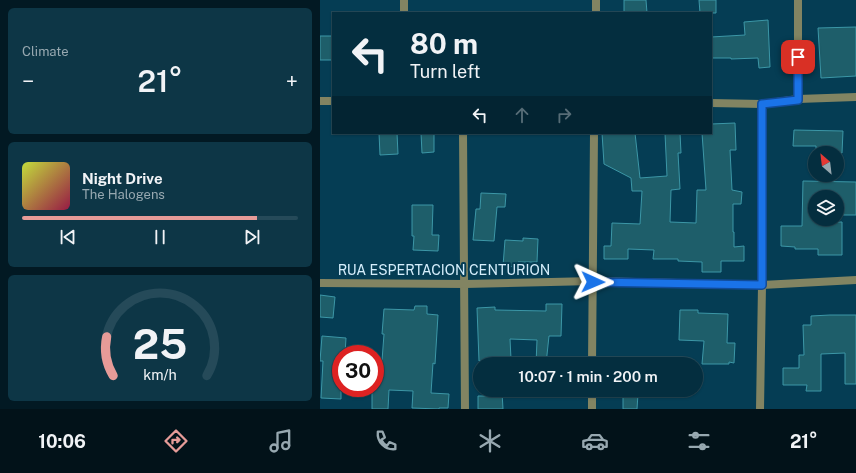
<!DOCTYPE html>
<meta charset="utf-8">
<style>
body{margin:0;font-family:"Public Sans",sans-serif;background:#0d3646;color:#f1f3f6;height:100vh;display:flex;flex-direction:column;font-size:15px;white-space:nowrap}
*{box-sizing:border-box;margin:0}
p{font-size:13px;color:#97a8b0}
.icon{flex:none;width:22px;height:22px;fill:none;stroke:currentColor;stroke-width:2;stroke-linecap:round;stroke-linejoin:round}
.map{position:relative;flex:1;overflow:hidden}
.drawer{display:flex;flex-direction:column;gap:8px;padding:8px;background:#021923;width:320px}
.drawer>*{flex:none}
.hud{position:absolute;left:12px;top:12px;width:380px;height:122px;border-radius:0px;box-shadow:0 1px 3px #0004,0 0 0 1px #254a59;background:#042e3f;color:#f1f3f6;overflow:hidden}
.needle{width:26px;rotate:332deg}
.tools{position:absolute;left:488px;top:146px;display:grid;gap:8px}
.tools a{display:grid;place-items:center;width:36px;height:36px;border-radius:50%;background:#042e3f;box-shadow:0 1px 3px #0004,0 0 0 1px #254a59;font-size:20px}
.speed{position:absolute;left:12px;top:345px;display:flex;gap:8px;font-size:20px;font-weight:700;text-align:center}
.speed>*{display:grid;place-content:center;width:52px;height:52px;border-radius:50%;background:#042e3f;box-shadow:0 1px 3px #0004,0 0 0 1px #254a59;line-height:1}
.speed .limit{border:6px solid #d22;background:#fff;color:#111}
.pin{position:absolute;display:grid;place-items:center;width:34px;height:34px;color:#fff;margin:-17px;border-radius:8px;box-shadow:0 2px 6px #0006}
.me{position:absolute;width:44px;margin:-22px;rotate:91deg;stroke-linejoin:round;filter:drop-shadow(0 0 3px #0008)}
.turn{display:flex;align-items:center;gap:14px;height:84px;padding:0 12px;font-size:18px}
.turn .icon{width:52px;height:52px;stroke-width:2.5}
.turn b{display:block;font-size:28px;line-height:34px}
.lanes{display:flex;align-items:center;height:38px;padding:0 12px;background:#0003;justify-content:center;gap:20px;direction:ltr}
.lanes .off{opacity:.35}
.big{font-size:30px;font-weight:600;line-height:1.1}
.drawer .tile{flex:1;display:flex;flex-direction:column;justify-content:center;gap:6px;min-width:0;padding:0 14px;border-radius:6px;background:#0d3646}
.drawer .dial{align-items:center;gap:0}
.dial svg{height:104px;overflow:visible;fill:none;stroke:#254a59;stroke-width:7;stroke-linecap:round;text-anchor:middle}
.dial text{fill:#f1f3f6;stroke:none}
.song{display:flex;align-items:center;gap:12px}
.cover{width:48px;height:48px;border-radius:6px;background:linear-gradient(135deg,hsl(70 70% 55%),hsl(340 70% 35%))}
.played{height:4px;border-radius:2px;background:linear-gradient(90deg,#e69b98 85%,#254a59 85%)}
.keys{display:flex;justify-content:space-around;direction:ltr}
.heat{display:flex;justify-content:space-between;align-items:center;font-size:22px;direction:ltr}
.trip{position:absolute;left:153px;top:357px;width:230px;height:40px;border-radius:20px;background:#042e3f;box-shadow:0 1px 3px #0004,0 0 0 1px #254a59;font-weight:600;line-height:40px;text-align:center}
.tab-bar{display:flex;height:64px;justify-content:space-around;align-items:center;background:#021219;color:#97a8b0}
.tab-bar .icon{width:28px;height:28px}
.tab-bar .active{color:#e69b98}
.tab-bar b{font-size:18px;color:#f1f3f6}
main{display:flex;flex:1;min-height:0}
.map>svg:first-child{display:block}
.building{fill:#1e5e6a;stroke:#3c97a7}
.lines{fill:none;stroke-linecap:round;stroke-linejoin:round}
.street{stroke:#828462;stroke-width:8}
.route-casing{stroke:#114b97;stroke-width:10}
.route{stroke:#1a73e8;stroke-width:7}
.labels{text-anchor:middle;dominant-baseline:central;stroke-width:4;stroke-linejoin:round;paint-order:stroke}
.street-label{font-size:14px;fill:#d5eefc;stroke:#053d54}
</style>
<main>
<section class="drawer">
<div class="tile"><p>Climate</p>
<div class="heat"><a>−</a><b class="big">21°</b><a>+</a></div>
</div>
<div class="tile">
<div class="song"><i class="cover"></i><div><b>Night Drive</b><p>The Halogens</p></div></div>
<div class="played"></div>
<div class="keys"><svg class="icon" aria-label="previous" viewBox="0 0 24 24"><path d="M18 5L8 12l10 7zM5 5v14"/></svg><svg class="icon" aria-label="pause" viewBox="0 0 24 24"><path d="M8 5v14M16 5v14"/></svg><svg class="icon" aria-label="next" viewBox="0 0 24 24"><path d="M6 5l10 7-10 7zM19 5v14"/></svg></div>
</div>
<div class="tile dial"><svg viewBox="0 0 100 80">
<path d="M14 69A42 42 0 1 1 86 69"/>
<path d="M14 69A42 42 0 0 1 9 39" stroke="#e69b98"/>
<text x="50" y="56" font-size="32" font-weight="700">25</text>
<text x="50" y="72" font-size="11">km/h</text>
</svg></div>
</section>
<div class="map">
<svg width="536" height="409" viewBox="0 0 536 409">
<rect width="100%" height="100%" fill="#053d54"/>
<!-- building -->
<g class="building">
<path d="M 304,0 L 326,0 L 327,13 L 304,13 Z"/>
<path d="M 379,0 L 396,0 L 396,13 L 380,13 Z"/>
<path d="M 448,20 L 450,67 L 439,68 L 438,58 L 411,59 L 411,58 L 391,58 L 391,37 L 425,35 L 424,22 Z"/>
<path d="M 536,27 L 536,76 L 501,78 L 498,28 Z"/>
<rect x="0" y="36" width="13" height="24"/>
<path d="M 415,123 L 416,150 L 410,150 L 412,190 L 422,192 L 421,204 L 413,204 L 413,232 L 414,232 L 414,247 L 424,246 L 424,261 L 401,261 L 401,272 L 382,272 L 382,262 L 358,261 L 358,259 L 333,259 L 334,250 L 308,249 L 308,259 L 284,259 L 284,246 L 291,246 L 292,223 L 320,224 L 322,191 L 312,191 L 311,178 L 284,164 L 282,133 L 315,133 L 320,178 L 347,176 L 345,133 L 360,133 L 361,153 L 358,153 L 360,189 L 351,190 L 350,222 L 376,223 L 377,190 L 386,190 L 382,133 L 391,133 L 391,124 Z"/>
<path d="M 474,130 L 523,131 L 522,153 L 496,153 L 496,146 L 473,146 Z"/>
<path d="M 59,133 L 77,133 L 78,154 L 60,155 Z"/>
<path d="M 101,133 L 114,133 L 114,152 L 102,153 Z"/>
<path d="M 483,181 L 536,182 L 536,215 L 517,215 L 517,197 L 495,197 L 495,222 L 522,222 L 522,255 L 498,255 L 498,249 L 475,249 L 475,247 L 461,246 L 461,226 L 482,226 Z"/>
<path d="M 161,193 L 186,194 L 185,207 L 177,207 L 174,241 L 153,240 L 156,209 L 160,209 Z"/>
<path d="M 92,205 L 113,205 L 112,235 L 119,235 L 118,251 L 93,250 L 94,236 L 92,236 Z"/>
<path d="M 203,238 L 218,239 L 217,262 L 198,262 L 198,267 L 183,266 L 185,240 L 203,241 Z"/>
<path d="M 0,295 L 15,297 L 13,318 L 0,317 Z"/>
<path d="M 226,304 L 242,304 L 241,336 L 229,336 L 226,364 L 216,364 L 217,340 L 190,339 L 191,359 L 182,360 L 182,364 L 163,364 L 163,360 L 159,361 L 157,308 L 175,307 L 175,310 L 226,311 Z"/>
<path d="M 95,306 L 107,306 L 107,314 L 118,315 L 115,364 L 113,363 L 111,393 L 129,394 L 128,408 L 119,408 L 119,409 L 92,408 L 93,391 L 69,390 L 68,409 L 52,409 L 52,388 L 55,388 L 55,373 L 61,374 L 64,334 L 62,334 L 64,309 L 94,310 Z"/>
<path d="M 360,310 L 378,310 L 378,313 L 408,314 L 407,343 L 415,343 L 414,363 L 409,362 L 409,364 L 382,364 L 384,341 L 359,340 Z"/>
<path d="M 510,315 L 536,315 L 536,384 L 525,384 L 525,353 L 501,354 L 501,391 L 486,391 L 487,385 L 463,385 L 463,368 L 479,368 L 479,355 L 484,355 L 483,325 L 491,325 L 491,316 Z"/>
<path d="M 2,336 L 26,338 L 25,354 L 21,354 L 21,399 L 1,398 L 3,361 L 0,361 Z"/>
<path d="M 171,392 L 182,392 L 183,409 L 158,409 L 158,396 L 171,396 Z"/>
<path d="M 303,394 L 318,394 L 317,409 L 303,409 Z"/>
</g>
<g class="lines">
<!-- street -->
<g class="street">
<path d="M 478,0 L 478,99"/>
<path d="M 84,13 L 84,0"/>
<path d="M 276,13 L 276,0"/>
<path d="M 0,101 L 13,101"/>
<path d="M 391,103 L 442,104 L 478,99 L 536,97"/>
<path d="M 143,133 L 145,409"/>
<path d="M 0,283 L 145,284 L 273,281 L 442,285 L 536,280"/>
<path d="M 272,364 L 274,133"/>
<path d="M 272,409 L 272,390"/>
<path d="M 440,409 L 442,285 L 442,104"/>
</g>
</g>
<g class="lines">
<!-- route casing -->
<g class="route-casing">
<path id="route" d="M 273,282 L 442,285 L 442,104 L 478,100 L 478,57"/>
</g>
<!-- route -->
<use href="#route" class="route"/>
</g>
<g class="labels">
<!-- street labels -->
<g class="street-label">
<text x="124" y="270">RUA ESPERTACION CENTURION</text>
</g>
</g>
</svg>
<div class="tools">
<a><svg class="needle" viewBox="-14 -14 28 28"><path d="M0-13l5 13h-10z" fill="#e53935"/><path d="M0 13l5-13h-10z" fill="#97a8b0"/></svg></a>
<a><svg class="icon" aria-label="layers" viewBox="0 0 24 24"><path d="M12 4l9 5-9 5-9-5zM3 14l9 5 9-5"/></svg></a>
</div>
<div class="speed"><div class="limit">30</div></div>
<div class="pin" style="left:478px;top:57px;background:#d93025"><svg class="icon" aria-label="arrive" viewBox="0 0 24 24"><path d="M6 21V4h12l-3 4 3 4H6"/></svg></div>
<svg class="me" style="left:273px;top:282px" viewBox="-20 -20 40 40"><path d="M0-17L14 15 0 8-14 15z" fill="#1a73e8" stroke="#fff" stroke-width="4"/></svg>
<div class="trip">10:07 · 1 min · 200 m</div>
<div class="hud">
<div class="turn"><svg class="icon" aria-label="left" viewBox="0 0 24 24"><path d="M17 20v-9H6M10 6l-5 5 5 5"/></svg><div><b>80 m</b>Turn left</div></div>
<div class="lanes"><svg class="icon" aria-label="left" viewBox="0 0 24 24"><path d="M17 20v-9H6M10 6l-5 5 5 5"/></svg><svg class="icon off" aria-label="ahead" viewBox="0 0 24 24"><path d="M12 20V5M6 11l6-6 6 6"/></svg><svg class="icon off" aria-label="right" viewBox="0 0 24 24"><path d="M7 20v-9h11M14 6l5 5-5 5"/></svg></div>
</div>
</div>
</main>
<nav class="tab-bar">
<b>10:06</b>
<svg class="icon active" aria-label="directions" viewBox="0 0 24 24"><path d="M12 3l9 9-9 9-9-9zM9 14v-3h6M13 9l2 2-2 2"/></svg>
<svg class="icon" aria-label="music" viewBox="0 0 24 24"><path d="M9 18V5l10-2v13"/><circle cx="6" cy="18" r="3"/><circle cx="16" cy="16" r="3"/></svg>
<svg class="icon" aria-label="phone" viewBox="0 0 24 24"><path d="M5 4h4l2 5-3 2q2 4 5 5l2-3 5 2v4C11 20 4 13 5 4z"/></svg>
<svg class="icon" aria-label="climate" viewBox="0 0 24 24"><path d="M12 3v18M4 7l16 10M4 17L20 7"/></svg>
<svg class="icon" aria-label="car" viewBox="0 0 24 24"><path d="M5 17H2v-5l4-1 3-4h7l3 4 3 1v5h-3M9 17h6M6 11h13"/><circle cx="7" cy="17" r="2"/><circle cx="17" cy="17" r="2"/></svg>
<svg class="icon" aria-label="filters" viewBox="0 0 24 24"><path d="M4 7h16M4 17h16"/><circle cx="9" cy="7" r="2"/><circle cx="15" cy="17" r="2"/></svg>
<b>21°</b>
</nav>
